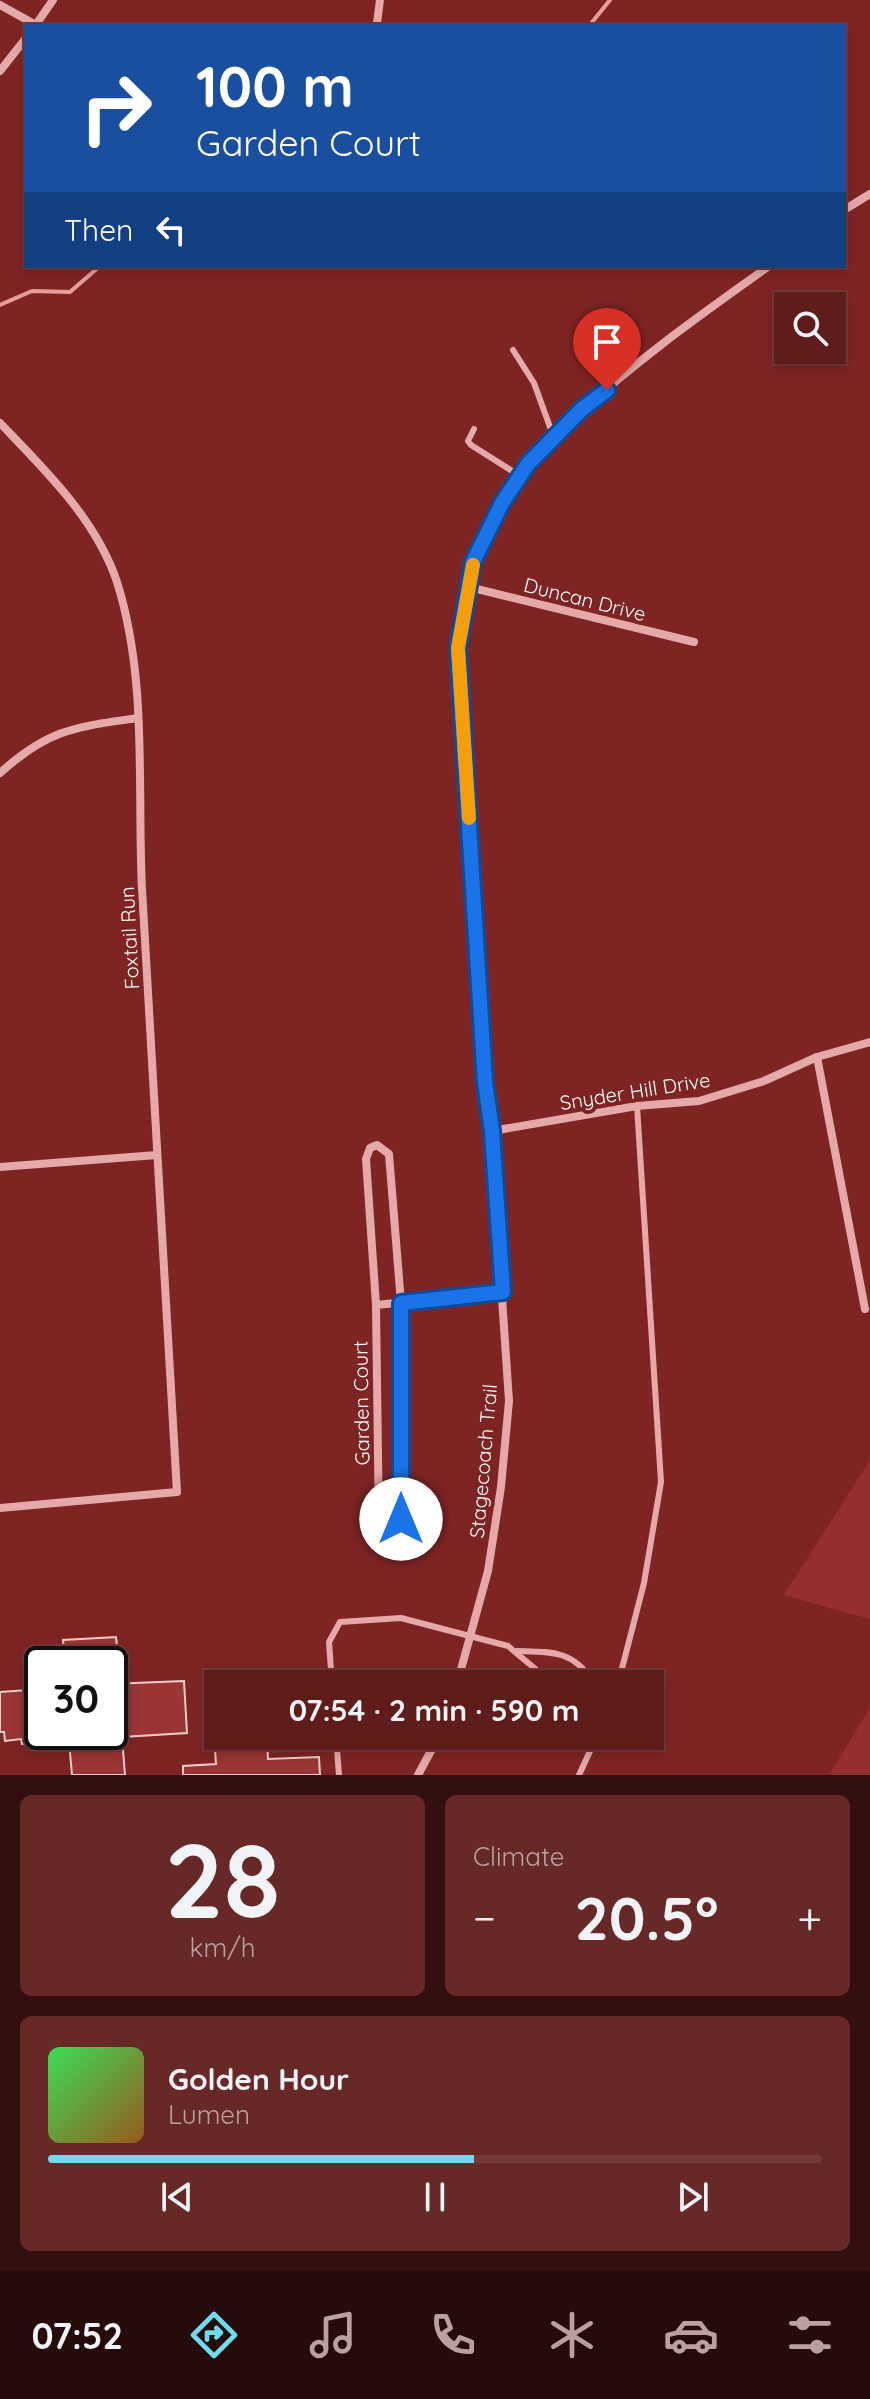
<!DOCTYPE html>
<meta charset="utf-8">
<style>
body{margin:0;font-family:Quicksand,sans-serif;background:#672928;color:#f1f3f6;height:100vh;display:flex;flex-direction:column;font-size:30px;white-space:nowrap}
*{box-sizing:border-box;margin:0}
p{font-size:26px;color:#b9a1a3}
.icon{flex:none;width:44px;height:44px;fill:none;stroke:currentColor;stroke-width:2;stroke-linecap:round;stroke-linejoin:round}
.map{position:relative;height:1775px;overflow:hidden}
.details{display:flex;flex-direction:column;gap:20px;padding:20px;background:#340f0f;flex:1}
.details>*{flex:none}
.hud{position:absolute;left:24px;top:24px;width:822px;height:244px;border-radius:0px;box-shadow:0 4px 12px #0003,0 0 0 2px #733a3a;background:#1a4fa0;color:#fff;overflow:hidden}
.buttons{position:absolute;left:774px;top:292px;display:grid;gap:16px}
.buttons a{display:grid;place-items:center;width:72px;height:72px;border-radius:0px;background:#5e1c1b;box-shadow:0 4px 12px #0003,0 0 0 2px #733a3a;font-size:40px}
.speed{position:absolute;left:24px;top:1646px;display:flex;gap:16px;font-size:40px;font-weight:700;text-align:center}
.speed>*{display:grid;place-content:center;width:104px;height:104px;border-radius:50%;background:#5e1c1b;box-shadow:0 4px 12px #0003,0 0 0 2px #733a3a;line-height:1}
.speed .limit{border:4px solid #111;border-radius:12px;background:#fff;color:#111}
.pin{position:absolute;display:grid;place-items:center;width:68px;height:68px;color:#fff;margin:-82px -34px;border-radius:50% 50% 50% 0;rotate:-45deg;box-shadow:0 0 8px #0007}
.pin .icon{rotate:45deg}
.me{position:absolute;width:88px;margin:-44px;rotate:0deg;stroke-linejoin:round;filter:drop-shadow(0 0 6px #0008)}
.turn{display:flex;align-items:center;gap:28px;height:168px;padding:0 40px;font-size:36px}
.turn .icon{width:104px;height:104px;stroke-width:2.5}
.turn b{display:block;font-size:56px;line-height:68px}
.then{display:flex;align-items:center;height:76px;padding:0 40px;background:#0003;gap:16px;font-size:30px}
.big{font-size:60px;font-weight:700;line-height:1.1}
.details .tile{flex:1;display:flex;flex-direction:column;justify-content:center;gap:12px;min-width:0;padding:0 28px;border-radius:12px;background:#672928}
.details .dial{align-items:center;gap:0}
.dial b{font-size:104px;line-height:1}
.song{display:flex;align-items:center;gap:24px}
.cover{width:96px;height:96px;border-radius:12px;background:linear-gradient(135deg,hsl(130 70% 55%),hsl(30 70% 35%))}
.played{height:8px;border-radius:4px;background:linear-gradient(90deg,#6ddbf0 55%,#733a3a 55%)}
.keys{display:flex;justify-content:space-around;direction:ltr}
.heat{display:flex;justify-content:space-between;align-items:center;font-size:44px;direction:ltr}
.details .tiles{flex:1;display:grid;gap:20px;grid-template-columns:1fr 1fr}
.tile:last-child{grid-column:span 2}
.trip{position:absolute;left:204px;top:1670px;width:460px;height:80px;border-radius:0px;background:#5e1c1b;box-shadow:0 4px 12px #0003,0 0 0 2px #733a3a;font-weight:700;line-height:80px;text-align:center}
.menu{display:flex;height:128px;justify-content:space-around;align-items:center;background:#260b0b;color:#b9a1a3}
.menu .icon{width:56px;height:56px}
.menu .current{color:#6ddbf0}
.menu b{font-size:36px;color:#f1f3f6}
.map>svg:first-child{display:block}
.green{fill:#962e2e}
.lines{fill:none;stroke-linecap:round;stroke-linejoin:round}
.stream{stroke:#e79d9e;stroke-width:4}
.building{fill:#9b3434;stroke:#f5cccc;stroke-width:2}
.lane{stroke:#e6a9a9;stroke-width:6}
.street{stroke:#e6a9a9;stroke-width:8}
.route-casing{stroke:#114b97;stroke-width:20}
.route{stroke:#1a73e8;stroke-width:14}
.slow{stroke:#f59e0b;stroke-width:14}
.labels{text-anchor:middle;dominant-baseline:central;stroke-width:8;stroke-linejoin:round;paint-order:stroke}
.street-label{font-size:20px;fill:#fff;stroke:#7e2524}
</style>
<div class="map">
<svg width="870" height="1775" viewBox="0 0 870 1775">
<rect width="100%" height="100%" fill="#7e2524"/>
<!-- green -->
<g class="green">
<path d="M 870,1460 L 870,1619 L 784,1595 Z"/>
<path d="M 870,1708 L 870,1775 L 829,1775 Z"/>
</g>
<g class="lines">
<!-- stream -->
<g class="stream">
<path d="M 589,26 L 610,0"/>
<path d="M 0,305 L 32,291 L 70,292 L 100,266"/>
</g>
</g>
<!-- building -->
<g class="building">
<path d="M 116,1637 L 119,1664 L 65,1664 L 63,1640 Z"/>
<path d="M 184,1681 L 187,1733 L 122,1737 L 125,1775 L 72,1775 L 69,1741 L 22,1744 L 21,1739 L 5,1741 L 4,1732 L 0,1732 L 0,1692 L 42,1689 L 42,1732 L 110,1732 L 110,1684 Z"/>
<path d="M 214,1736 L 267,1736 L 268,1759 L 319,1757 L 320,1775 L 183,1775 L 183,1766 L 216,1764 Z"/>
</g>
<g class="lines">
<!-- lane -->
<g class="lane">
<path d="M 513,350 L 534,383 L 554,438"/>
<path d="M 474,429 L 468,441 L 471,445 L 520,476"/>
<path d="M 517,1651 C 551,1652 572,1650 592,1680"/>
<path d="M 332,1684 L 329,1642 L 340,1622 L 401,1618 L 508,1646 L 539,1672 L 558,1681 L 592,1680 L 608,1684"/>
<path d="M 618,1684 L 644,1583 L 661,1482 L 637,1106"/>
<path d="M 336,1736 L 339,1775"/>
<path d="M 579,1775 L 597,1736"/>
</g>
<!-- street -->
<g class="street">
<path d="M 0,5 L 36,25"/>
<path d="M 377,23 L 380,0"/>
<path d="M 35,26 L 53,0"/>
<path d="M 0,71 L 26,38"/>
<path d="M 844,210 L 870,194"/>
<path d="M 0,423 C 45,470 96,519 117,582 C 148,680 137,788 142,889 C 152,1090 164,1291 177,1492 L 0,1508"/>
<path d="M 469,587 L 694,642"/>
<path d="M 0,773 C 49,729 75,727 138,718"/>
<path d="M 817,1057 L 865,1309"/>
<path d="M 492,1131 L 637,1106 L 699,1101 L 764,1081 L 817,1057 L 870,1042"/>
<path d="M 377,1145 L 389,1154 L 401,1303 L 401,1519 L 395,1540 L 387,1541 L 379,1529 L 376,1305 L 366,1159 L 370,1148 Z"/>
<path d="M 0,1167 L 157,1155"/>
<path d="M 376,1305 L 503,1292"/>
<path d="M 457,1684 L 488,1571 L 501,1487 L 509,1401 L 458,648 C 463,620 465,590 473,564 C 505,447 674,335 769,266"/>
<path d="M 418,1775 L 439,1736"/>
</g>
</g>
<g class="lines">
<!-- route casing -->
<g class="route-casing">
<path id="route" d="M 401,1519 L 401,1303 L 503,1292 L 492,1131 L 485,1082 L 458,648 L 473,562 L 502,503 L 528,464 L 582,409 L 607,390"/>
</g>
<!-- route -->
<use href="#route" class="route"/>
<!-- slow -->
<path class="slow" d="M 469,818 L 458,648 L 473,565"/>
</g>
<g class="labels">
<!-- street labels -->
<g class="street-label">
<text transform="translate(585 599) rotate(14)">Duncan Drive</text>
<text transform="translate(129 938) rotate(-93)">Foxtail Run</text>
<text transform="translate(635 1091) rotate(-9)">Snyder Hill Drive</text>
<text transform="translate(361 1403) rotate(-91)">Garden Court</text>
<text transform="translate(483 1461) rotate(-85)">Stagecoach Trail</text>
</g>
</g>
</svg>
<div class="buttons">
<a><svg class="icon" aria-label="search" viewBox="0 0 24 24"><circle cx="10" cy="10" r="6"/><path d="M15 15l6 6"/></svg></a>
</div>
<div class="speed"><div class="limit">30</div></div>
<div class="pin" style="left:607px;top:390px;background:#d93025"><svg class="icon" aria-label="arrive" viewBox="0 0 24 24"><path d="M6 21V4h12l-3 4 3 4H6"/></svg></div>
<svg class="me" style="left:401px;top:1519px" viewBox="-20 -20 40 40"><circle r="19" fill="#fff"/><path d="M0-13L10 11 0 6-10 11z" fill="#1a73e8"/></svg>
<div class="trip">07:54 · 2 min · 590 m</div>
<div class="hud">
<div class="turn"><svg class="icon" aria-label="right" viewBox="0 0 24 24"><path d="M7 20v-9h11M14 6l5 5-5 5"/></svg><div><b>100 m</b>Garden Court</div></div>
<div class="then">Then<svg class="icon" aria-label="left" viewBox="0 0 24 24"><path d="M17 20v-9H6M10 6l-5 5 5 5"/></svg></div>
</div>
</div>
<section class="details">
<div class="tiles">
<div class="tile dial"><b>28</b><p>km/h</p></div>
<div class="tile"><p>Climate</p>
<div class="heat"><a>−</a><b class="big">20.5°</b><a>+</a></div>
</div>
<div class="tile">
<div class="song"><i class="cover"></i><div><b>Golden Hour</b><p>Lumen</p></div></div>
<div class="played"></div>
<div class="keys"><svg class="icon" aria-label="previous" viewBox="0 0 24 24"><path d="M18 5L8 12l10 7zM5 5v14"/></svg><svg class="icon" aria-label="pause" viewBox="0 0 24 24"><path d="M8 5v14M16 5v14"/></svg><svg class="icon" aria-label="next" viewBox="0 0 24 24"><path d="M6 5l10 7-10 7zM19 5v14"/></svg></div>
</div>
</div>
</section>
<nav class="menu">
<b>07:52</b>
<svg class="icon current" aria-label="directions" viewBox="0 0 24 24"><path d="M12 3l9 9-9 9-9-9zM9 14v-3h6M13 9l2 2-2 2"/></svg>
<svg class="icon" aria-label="music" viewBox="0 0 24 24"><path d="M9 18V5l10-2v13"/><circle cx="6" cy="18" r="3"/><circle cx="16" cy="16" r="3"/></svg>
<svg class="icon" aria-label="phone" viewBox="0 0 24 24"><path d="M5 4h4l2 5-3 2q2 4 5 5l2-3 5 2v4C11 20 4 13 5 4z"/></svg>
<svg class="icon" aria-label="climate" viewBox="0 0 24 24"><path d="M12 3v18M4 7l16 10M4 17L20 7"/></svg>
<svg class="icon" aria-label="car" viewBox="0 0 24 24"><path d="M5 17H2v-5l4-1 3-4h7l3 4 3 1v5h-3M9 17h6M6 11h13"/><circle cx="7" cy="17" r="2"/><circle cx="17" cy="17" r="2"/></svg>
<svg class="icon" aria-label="filters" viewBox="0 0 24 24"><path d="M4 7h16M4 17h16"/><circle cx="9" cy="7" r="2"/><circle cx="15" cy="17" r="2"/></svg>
</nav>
